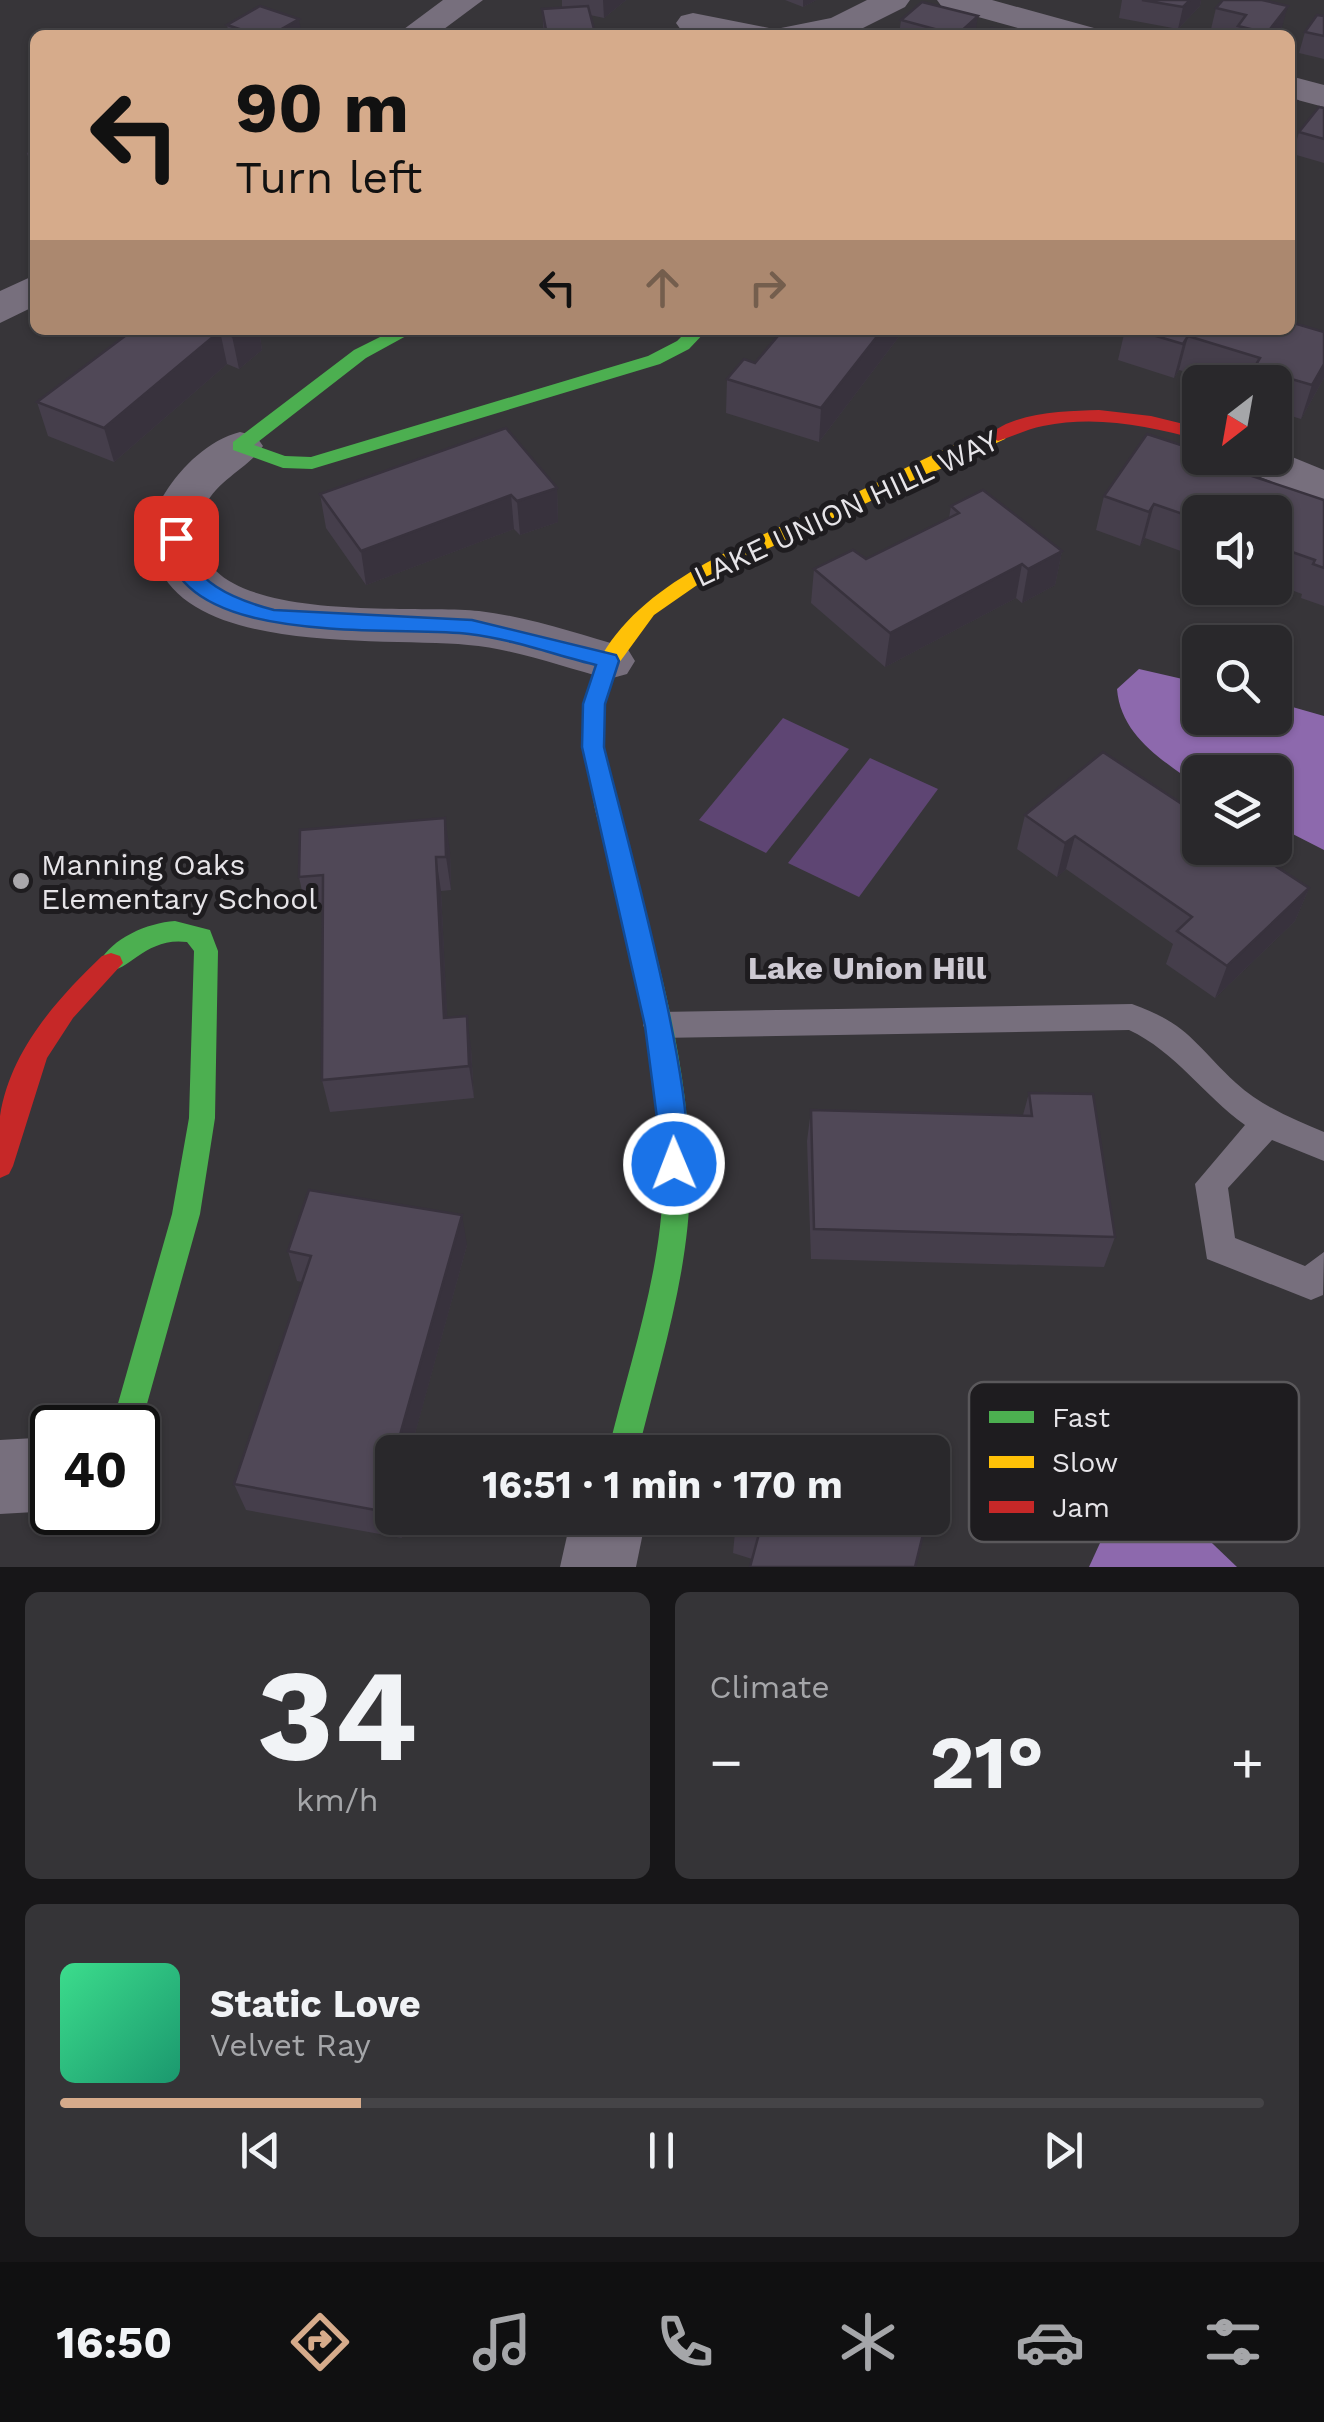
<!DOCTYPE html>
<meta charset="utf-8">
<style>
body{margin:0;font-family:"Work Sans",sans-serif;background:#353437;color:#f1f3f6;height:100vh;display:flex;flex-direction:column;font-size:38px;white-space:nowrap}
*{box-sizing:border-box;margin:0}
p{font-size:32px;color:#a5a6a9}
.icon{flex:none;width:55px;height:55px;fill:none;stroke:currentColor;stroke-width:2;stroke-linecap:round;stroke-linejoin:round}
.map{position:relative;height:1567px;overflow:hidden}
.details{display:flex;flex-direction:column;gap:25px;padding:25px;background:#171618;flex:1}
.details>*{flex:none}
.guide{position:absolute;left:30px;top:30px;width:1265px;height:305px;border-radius:15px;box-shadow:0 2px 8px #0004,0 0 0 2px #454447;background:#d6ab8b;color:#111;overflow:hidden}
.needle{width:65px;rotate:211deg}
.controls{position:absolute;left:1182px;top:365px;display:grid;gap:20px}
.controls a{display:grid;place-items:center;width:110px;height:110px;border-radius:15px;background:#29282b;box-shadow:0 2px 8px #0004,0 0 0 2px #454447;font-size:50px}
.speed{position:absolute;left:30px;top:1405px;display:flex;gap:20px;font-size:50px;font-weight:700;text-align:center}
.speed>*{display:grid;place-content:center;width:130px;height:130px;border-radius:50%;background:#29282b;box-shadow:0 2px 8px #0004,0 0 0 2px #454447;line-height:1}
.speed .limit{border:5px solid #111;border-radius:15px;background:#fff;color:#111}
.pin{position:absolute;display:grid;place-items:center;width:85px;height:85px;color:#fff;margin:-42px;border-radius:20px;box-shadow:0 5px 15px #0006}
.me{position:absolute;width:110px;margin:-55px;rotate:359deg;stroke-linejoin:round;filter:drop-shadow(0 0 8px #0008)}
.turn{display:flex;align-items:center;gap:35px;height:210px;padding:0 40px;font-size:45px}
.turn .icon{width:130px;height:130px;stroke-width:2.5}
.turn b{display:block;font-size:70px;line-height:85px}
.lanes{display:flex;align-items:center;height:95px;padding:0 40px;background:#0003;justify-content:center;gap:50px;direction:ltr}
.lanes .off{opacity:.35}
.big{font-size:75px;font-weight:700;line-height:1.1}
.details .tile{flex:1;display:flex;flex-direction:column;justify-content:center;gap:15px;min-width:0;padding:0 35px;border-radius:15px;background:#353437}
.details .dial{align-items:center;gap:0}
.dial b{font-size:130px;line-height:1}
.song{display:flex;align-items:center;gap:30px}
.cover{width:120px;height:120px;border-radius:15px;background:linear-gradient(135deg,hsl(150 70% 55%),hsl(160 70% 35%))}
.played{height:10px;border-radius:5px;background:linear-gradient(90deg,#d6ab8b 25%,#454447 25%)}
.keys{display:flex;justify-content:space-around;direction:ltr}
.heat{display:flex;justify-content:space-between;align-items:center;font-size:55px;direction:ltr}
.details .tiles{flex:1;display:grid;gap:25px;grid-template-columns:1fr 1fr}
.tile:last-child{grid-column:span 2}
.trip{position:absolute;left:375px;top:1435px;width:575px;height:100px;border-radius:15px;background:#29282b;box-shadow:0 2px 8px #0004,0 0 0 2px #454447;font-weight:700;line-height:100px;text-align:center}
.dock{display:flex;height:160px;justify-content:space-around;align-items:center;background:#101011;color:#a5a6a9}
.dock .icon{width:70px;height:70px}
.dock .active{color:#d6ab8b}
.dock b{font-size:45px;color:#f1f3f6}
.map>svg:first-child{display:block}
.green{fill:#5e4573}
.water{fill:#8d69ad}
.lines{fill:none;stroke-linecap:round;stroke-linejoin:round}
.lane{fill:#776f7d;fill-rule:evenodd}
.street{fill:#776f7d;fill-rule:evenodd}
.fast{fill:#4caf50;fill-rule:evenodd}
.slow{fill:#ffc107;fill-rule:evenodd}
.jam{fill:#c62828;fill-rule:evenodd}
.wall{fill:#453e4b}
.shaded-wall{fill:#38323d}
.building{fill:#504857;stroke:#38323d;stroke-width:2.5}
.route{fill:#1a73e8;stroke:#114b97;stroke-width:2.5}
.poi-dot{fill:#a9a7ab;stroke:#1e1c1f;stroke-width:4}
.labels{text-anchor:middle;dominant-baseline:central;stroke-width:10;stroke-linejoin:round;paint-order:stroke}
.street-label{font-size:30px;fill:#e6e4e8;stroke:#1e1c1f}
.poi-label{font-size:30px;fill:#e6e4e8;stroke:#1e1c1f;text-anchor:start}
.neighbourhood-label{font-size:32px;font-weight:bold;fill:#cdc9d2;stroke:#1e1c1f}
.key{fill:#1e1c1f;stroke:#5a585b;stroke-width:2.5}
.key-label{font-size:28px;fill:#e6e4e8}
</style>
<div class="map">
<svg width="1324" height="1567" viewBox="0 0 1324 1567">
<rect width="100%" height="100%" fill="#373539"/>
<!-- green -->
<g class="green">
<path d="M 783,718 L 849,749 L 766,853 L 699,820 Z"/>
<path d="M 870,758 L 938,789 L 859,897 L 788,863 Z"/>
</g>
<!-- water -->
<g class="water">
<path d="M 1139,669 L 1200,683 L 1200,718 L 1275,718 L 1275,702 L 1324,716 L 1324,850 L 1275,825 L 1275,772 L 1200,772 L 1200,787 C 1164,761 1121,737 1117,689 Z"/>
<path d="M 1136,1492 L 1191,1523 L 1237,1567 L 1089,1567 L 1122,1495 Z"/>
</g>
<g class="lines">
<!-- lane -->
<path class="lane" d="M 1132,1004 C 1189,1024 1195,1045 1236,1083 C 1261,1106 1293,1119 1324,1132 L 1324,1161 L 1272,1140 L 1228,1188 L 1235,1238 L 1305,1266 L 1324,1252 L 1323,1295 L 1311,1300 L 1207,1259 L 1195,1184 L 1245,1125 C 1203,1095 1176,1052 1129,1030 L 658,1038 L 647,1034 L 643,1025 L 647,1016 L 658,1012 Z"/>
<!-- street -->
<g class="street">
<path d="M 443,0 L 483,0 L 436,35 L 396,35 Z"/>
<path d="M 867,0 L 910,0 L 905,7 L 849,35 L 776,35 L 781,28 L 831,18 Z"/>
<path d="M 937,0 L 992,0 L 1094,28 L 1099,35 L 1043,35 L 942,7 Z"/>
<path d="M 693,13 L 769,28 L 774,35 L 702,35 L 681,30 L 676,23 L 681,16 Z"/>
<path d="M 1290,76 L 1324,85 L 1324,107 L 1290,98 Z"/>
<path d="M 35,275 L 35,306 L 0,323 L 0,291 Z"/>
<path d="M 240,432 L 256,436 L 263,446 C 246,471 211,482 203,513 C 171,631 413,603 479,611 C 529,617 579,634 627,648 L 635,661 L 627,674 L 609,679 C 563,667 516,649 468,645 C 388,637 195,656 158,565 C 148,541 150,515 165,493 C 182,466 209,440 240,432 Z"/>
<path d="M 1275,450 L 1324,470 L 1324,503 L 1238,468 L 1231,458 L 1275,458 Z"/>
<path d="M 52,1437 L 52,1511 L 0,1514 L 0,1440 Z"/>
<path d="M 571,1518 L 646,1518 L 636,1567 L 560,1567 Z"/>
</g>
<!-- fast -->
<g class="fast">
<path d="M 394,330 L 417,330 L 366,358 L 254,445 L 285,456 L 311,457 L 648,356 L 677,341 L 688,330 L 707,330 L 689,349 L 660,364 L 312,469 L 283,468 L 233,450 L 233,442 L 354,350 Z"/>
<path d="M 613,824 L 621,827 L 625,833 C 654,948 691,1064 690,1184 C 689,1275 659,1365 638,1452 L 608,1452 C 629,1364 661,1275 663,1184 C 665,1065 629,948 601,833 L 605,827 Z"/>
<path d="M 175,921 L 210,930 L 218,951 L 215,1118 L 200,1214 L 138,1436 L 138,1428 L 111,1428 L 172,1214 L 189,1118 L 194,951 L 187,942 C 143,936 126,978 102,970 L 99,963 C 112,938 147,923 175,921 Z"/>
</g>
<!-- slow -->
<path class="slow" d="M 998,429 L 1007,435 L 1005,439 L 713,574 L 654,615 L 619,663 L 605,704 L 604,747 L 625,833 L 621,839 L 605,839 C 595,820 593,794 588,773 C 551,610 722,554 839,501 C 886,479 950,443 998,429 Z"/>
<!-- jam -->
<g class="jam">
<path d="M 1099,410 L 1151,416 L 1200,428 L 1200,440 C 1148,426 1097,415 1043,426 C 1028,429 1013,436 998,441 L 989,435 C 1015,412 1065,411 1099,410 Z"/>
<path d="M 111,953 L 120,956 L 123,963 L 73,1018 L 47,1058 L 13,1166 L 9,1174 L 0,1178 C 0,1158 0,1136 0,1116 C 10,1051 57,999 102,956 Z"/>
</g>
</g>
<!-- wall -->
<g class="wall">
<path d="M 562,0 L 626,0 L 604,18 L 590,15 L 595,35 L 544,35 L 542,9 L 562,7 Z"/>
<path d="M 785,0 L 816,0 L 803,7 Z"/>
<path d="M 1122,0 L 1201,0 L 1200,6 L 1178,29 L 1119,18 Z"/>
<path d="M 1223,0 L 1282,27 L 1276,35 L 1234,35 L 1211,29 L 1216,8 Z"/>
<path d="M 1324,16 L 1324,59 L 1299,53 L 1305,32 Z"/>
<path d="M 901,20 L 975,35 L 899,35 Z"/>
<path d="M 227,25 L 302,35 L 229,35 Z"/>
<path d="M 1324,108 L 1324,163 L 1293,154 L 1299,132 Z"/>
<path d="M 35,148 L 35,176 L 33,175 L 27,153 Z"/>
<path d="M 133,330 L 259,330 L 262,350 L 239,369 L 227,364 L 114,462 L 48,436 L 37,402 Z"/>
<path d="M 783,330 L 904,330 L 819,442 L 726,413 L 727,379 L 755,363 Z"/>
<path d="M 1125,330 L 1290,330 L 1324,332 L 1324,378 L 1301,419 L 1275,411 L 1275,382 L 1221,382 L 1179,370 L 1174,378 L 1118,360 Z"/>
<path d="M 1185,454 L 1324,500 L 1324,606 L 1301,598 L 1302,594 L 1275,584 L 1275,512 L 1200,512 L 1200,558 L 1145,538 L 1140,546 L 1096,530 L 1104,496 Z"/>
<path d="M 557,488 L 558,522 L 520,535 L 514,529 L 366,585 L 326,528 L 320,494 Z"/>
<path d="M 951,506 L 1062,551 L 1055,585 L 1022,603 L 1016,598 L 885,667 L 811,603 L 814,569 L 866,559 L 949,518 Z"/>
<path d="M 1025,815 L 1309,888 L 1295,921 L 1215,998 L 1166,964 L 1173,944 L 1066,869 L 1057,877 L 1017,849 Z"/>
<path d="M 450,851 L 451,890 L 441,891 L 447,1018 L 471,1048 L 474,1098 L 330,1112 L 322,1080 L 323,909 L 306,910 L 299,877 Z"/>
<path d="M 1029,1093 L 1115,1237 L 1104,1267 L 811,1259 L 807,1141 L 811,1110 L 1023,1115 Z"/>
<path d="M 467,1245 L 412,1444 L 415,1452 L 392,1452 L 392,1518 L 407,1518 L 402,1538 L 246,1510 L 234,1484 L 302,1282 L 297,1281 L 288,1251 Z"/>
<path d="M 736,1521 L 915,1567 L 752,1559 L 733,1553 Z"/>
</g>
<!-- shaded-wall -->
<g class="shaded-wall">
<path d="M 603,0 L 626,0 L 604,18 Z"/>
<path d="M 803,0 L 816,0 L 803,7 Z"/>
<path d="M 1190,0 L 1201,0 L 1200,6 L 1178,29 L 1183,7 Z"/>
<path d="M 1288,6 L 1282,27 L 1276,35 L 1267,35 Z"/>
<path d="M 978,16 L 975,35 L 957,35 Z"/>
<path d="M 299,19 L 302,35 L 271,35 Z"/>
<path d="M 1297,101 L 1290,123 L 1290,109 Z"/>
<path d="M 240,330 L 259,330 L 262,350 L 239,369 L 232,336 Z"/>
<path d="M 882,330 L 904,330 L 819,442 L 821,408 Z"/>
<path d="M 220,331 L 227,364 L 114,462 L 104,428 Z"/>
<path d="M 1188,336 L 1179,370 L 1174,378 L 1183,344 Z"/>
<path d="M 1324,364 L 1324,378 L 1301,419 L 1312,385 Z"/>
<path d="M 557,488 L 558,522 L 520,535 L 517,501 Z"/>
<path d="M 511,495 L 514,529 L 366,585 L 361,551 Z"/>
<path d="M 1154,504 L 1145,538 L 1140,546 L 1149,512 Z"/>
<path d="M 1062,551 L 1055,585 L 1022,603 L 1028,569 Z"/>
<path d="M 1022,564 L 1016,598 L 885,667 L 890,633 Z"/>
<path d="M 445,818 L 450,851 L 451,890 L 446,857 Z"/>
<path d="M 1075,836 L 1066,869 L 1057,877 L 1065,843 Z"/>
<path d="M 436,857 L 441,891 L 449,1050 L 444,1018 Z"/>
<path d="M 1309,888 L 1295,921 L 1215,998 L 1227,966 Z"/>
<path d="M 467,1016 L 471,1048 L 474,1098 L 469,1066 Z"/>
<path d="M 462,1215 L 467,1245 L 410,1452 L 398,1442 Z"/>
<path d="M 395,1518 L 407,1518 L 402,1538 Z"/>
</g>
<!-- building -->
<g class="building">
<path d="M 1142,0 L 1190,0 L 1183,7 Z"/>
<path d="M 1223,0 L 1262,0 L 1288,6 L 1267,33 L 1238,26 L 1246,15 L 1216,8 Z"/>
<path d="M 922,2 L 978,16 L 957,35 L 901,20 Z"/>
<path d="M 260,6 L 299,19 L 271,35 L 258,35 L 227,25 Z"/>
<path d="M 588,6 L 595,33 L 547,35 L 542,9 Z"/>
<path d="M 1317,15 L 1324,16 L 1324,36 L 1305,32 Z"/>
<path d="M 991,28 L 1042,35 L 983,35 Z"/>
<path d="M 1290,99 L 1297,101 L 1290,109 Z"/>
<path d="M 1319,107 L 1324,108 L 1324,139 L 1299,132 Z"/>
<path d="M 1290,322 L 1324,332 L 1324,364 L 1312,385 L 1254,368 L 1260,358 L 1188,336 L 1183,344 L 1136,330 L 1290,330 Z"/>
<path d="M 133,330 L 240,330 L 232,336 L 220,331 L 104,428 L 37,402 Z"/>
<path d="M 783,330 L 882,330 L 821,408 L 727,379 L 744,359 L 755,363 Z"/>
<path d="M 506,428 L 557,488 L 517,501 L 511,495 L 361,551 L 320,494 Z"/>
<path d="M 1147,434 L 1187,447 L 1183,453 L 1324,500 L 1324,568 L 1313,564 L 1315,560 L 1275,546 L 1275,512 L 1200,512 L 1200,520 L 1154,504 L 1149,512 L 1104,496 Z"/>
<path d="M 983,490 L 1062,551 L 1028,569 L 1022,564 L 890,633 L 814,569 L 853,550 L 866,559 L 959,513 L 951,506 Z"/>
<path d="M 1103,752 L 1200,816 L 1200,848 L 1248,848 L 1309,888 L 1227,966 L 1177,931 L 1192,917 L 1075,836 L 1065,843 L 1025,815 Z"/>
<path d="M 445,818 L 446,857 L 436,857 L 444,1018 L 467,1016 L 469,1066 L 322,1080 L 323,875 L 299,877 L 300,830 Z"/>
<path d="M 1029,1093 L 1093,1094 L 1115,1237 L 814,1229 L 811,1110 L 1032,1116 Z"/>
<path d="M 309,1190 L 462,1215 L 398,1442 L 413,1444 L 410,1452 L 392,1452 L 392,1513 L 234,1484 L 311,1256 L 288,1251 Z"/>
<path d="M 758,1444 L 786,1452 L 755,1452 Z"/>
<path d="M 737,1518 L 927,1518 L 915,1567 L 750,1567 L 760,1530 L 736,1521 Z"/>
</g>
<!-- route -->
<path class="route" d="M 176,532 L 185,538 C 188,582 236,600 274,610 L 472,620 L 616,655 L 619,661 L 605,704 L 604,747 C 621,817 707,1123 683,1172 L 674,1176 L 664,1172 L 645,1026 L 582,747 L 583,704 L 596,665 C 555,655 512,639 469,634 C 393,625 172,650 166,538 Z"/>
<!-- markers -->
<circle class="poi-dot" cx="21" cy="881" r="10"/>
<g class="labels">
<!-- street labels -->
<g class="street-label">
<text transform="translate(846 508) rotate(-25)">LAKE UNION HILL WAY</text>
</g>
<!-- poi labels -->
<g class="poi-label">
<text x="41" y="864">Manning Oaks<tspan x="41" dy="34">Elementary School</tspan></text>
</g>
<!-- neighbourhood labels -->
<g class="neighbourhood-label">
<text x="867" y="968">Lake Union Hill</text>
</g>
</g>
<!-- legend -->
<rect x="969" y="1382" width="330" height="160" rx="15" class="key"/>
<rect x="989" y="1411" width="45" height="12" fill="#4caf50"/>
<rect x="989" y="1456" width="45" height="12" fill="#ffc107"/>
<rect x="989" y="1501" width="45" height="12" fill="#c62828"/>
<g class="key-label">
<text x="1052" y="1427">Fast</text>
<text x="1052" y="1472">Slow</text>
<text x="1052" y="1517">Jam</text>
</g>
</svg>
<div class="controls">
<a><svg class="needle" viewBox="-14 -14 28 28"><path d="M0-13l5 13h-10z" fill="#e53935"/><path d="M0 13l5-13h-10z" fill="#a5a6a9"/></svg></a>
<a><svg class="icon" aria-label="sound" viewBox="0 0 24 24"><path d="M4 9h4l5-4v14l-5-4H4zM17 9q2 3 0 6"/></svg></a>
<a><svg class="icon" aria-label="search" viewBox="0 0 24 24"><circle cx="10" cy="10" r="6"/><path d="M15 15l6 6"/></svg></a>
<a><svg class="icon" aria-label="layers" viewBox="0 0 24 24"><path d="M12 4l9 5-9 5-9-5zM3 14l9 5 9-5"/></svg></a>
</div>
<div class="speed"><div class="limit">40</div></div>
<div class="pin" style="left:176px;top:538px;background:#d93025"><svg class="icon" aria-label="arrive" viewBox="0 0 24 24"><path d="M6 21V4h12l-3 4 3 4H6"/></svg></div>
<svg class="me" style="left:674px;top:1164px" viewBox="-20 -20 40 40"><circle r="17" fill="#1a73e8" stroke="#fff" stroke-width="3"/><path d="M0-11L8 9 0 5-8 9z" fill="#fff"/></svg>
<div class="trip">16:51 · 1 min · 170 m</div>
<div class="guide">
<div class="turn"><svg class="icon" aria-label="left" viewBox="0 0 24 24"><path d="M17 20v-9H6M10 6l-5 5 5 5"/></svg><div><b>90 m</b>Turn left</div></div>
<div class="lanes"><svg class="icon" aria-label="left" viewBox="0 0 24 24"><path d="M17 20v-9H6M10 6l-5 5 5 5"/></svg><svg class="icon off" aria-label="ahead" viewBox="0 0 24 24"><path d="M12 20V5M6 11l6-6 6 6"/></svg><svg class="icon off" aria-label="right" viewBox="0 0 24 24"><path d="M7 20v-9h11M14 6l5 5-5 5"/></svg></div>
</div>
</div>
<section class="details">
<div class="tiles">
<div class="tile dial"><b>34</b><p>km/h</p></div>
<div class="tile"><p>Climate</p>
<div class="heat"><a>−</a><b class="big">21°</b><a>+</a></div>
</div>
<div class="tile">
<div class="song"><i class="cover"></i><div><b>Static Love</b><p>Velvet Ray</p></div></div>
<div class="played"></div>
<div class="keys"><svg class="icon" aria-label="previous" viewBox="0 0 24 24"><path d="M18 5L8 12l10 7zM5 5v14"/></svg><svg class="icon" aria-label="pause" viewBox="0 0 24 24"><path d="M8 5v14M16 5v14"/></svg><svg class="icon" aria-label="next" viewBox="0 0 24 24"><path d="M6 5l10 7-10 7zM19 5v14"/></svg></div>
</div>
</div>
</section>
<nav class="dock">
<b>16:50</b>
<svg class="icon active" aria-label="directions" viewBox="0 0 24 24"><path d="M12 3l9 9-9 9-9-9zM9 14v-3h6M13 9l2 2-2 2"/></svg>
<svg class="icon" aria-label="music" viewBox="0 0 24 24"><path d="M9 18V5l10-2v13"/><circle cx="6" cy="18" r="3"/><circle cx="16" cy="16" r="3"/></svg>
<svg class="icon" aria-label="phone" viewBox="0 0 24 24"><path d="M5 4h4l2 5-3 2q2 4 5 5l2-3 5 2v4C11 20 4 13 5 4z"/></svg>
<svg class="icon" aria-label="climate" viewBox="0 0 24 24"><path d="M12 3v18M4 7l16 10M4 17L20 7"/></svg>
<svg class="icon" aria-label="car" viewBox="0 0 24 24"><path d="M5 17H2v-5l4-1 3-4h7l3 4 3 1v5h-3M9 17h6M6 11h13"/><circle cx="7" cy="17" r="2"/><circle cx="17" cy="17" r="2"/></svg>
<svg class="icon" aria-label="filters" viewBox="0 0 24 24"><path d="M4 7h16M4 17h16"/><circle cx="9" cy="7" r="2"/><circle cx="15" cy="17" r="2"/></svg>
</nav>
